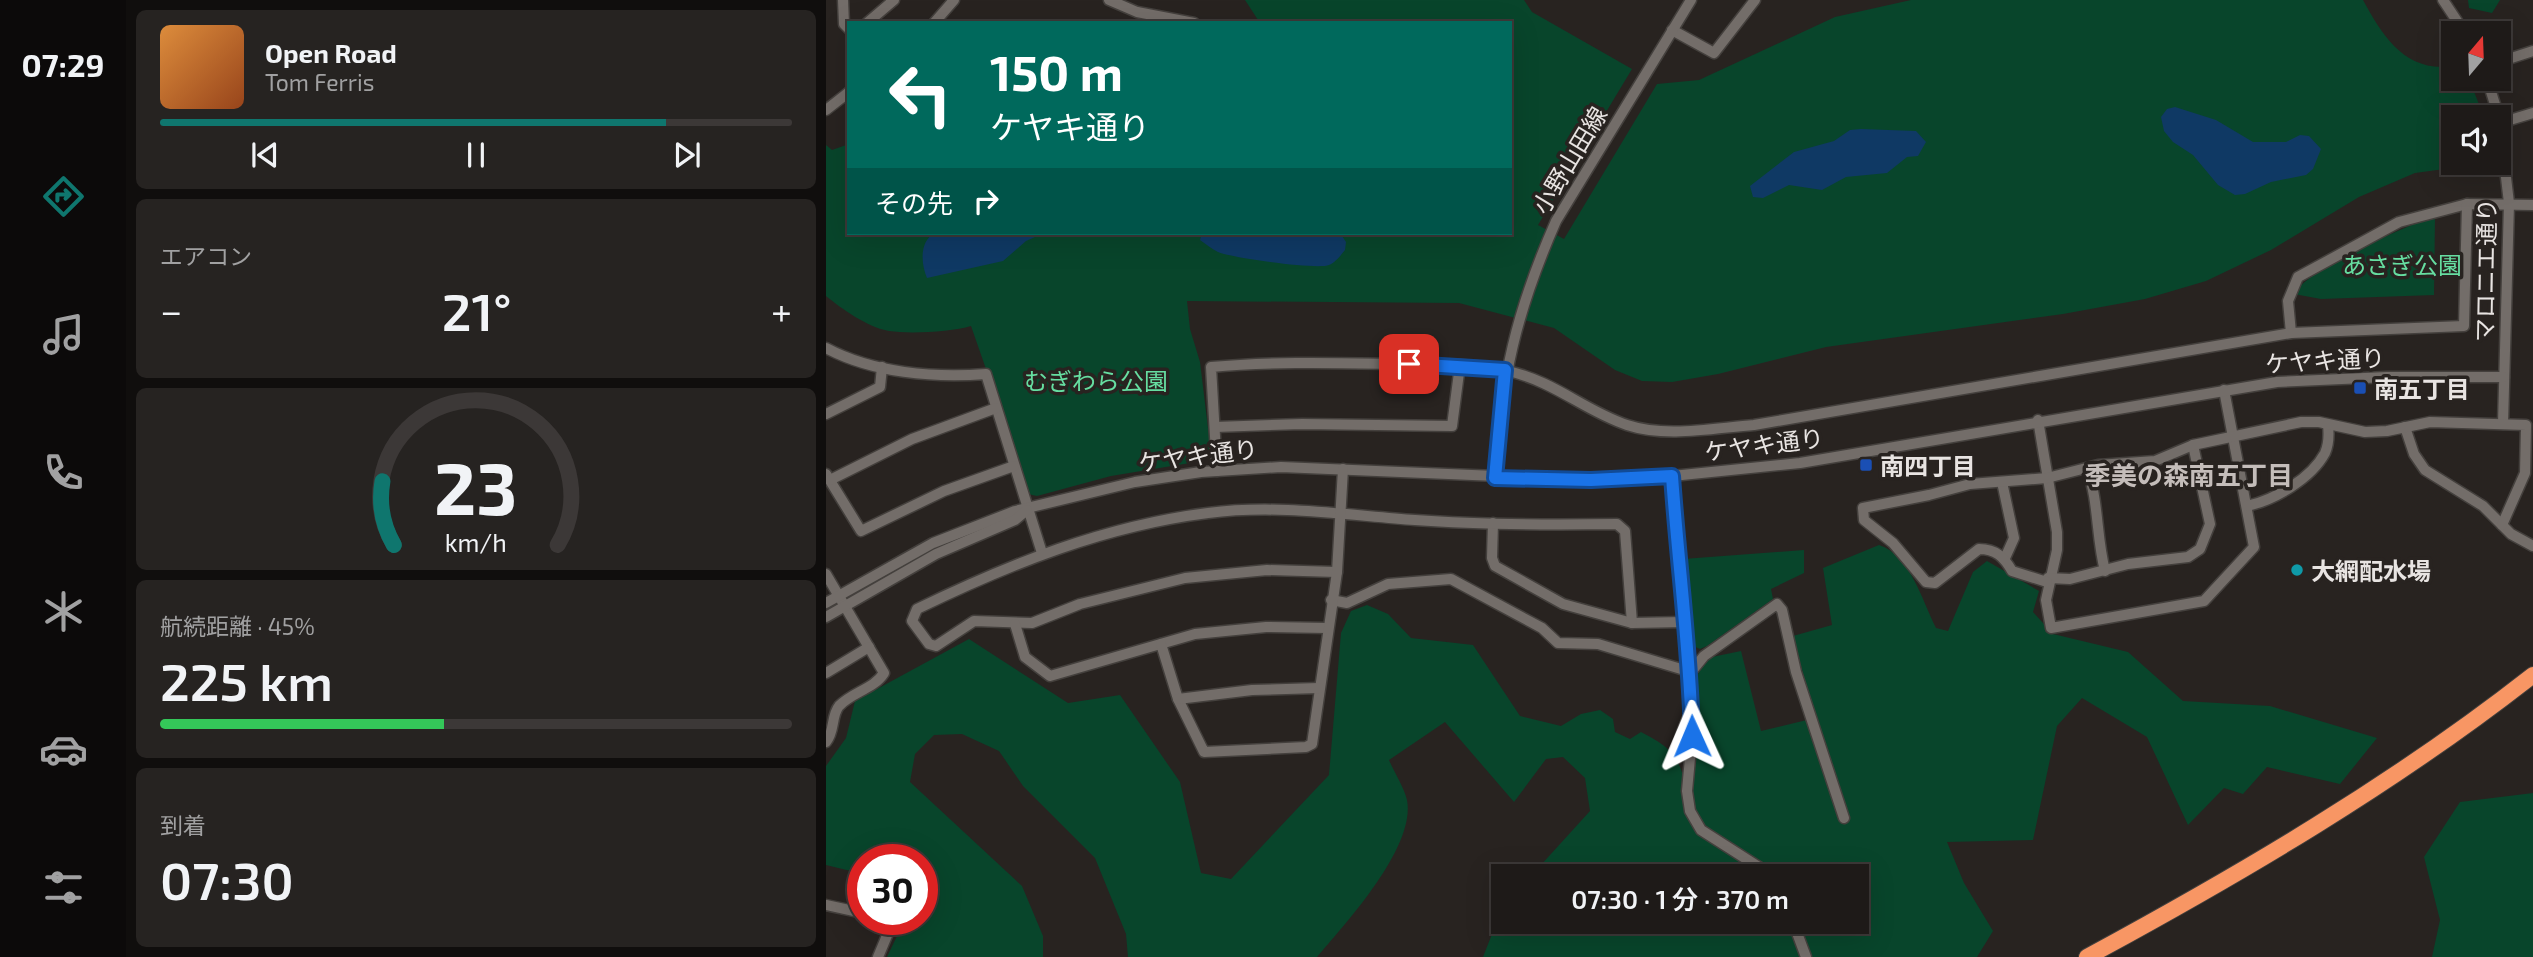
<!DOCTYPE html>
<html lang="ja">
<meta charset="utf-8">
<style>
body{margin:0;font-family:"Exo 2","Noto Sans JP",sans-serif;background:#262321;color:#f1f3f6;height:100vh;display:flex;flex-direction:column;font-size:26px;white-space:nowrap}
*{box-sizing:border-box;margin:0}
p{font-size:23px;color:#a1a1a2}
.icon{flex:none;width:38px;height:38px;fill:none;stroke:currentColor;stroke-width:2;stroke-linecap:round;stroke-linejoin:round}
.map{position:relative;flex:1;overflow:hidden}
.panel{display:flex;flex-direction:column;gap:10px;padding:10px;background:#100e0d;width:700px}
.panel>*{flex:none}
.top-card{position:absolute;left:21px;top:21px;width:665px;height:214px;border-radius:0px;box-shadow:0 7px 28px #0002,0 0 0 2px #3c3837;background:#00695c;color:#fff;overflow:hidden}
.needle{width:46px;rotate:19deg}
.buttons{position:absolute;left:1615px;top:21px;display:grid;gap:14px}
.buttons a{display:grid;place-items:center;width:70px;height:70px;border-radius:0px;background:#1e1a18;box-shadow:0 7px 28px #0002,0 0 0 2px #3c3837;font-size:35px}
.speed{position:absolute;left:21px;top:844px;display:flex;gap:14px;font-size:35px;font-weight:700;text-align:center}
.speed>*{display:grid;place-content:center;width:91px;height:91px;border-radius:50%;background:#1e1a18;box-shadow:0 7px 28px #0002,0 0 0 2px #3c3837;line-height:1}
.speed .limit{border:10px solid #d22;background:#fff;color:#111}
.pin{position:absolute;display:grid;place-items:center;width:60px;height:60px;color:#fff;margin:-30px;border-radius:14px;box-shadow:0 4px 10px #0006}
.me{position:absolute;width:77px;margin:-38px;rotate:359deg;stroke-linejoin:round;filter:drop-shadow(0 0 5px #0008)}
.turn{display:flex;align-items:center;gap:24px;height:147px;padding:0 28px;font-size:32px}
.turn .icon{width:91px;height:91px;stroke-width:2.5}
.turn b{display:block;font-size:49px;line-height:60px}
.then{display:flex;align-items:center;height:66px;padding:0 28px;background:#0003;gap:14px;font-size:26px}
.big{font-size:52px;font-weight:600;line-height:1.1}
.panel .card{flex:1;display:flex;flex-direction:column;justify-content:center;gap:10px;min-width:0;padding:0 24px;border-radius:10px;background:#262321}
.panel .dial{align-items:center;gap:0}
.dial svg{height:182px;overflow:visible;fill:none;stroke:#3c3837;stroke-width:7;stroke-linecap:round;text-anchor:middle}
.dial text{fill:#f1f3f6;stroke:none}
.song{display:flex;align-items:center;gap:21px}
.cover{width:84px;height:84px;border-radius:10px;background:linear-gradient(135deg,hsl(30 70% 55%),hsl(20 70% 35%))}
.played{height:7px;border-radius:4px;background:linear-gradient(90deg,#0f766e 80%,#3c3837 80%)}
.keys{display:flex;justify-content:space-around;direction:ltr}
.heat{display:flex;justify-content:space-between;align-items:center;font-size:38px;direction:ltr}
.charge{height:10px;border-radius:5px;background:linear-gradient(90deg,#34c759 45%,#3c3837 0)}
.trip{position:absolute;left:665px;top:864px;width:378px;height:70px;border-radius:0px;background:#1e1a18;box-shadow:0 7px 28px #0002,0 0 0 2px #3c3837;font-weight:600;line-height:70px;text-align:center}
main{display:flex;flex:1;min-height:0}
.menu{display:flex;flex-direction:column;width:126px;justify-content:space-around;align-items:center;background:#0c0a0a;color:#a1a1a2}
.menu .icon{width:49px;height:49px}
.menu .current{color:#0f766e}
.menu b{font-size:32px;color:#f1f3f6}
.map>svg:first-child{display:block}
.green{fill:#08452b}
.water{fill:#0f3964}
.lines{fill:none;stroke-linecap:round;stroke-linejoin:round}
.minor-casing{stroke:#44403d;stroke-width:13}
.highway-casing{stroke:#44403d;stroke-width:18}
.minor{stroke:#736d69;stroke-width:10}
.highway{stroke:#f89664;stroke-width:16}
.route-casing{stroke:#114b97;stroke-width:18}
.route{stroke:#1a73e8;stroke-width:12}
.transit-dot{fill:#1a4fb4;stroke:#282320;stroke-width:2.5}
.culture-dot{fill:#0f9aa8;stroke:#282320;stroke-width:2.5}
.labels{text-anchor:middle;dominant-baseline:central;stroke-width:7;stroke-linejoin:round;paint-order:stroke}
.street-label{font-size:24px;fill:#e8e4e2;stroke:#282320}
.park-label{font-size:24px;fill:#66dea1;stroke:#282320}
.poi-label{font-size:24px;font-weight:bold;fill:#e8e4e2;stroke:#282320;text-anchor:start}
.neighbourhood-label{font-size:26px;font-weight:bold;fill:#c4bdba;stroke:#282320}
</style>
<main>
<nav class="menu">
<b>07:29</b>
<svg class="icon current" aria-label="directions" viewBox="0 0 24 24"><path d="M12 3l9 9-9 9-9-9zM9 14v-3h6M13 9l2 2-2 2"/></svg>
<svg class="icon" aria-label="music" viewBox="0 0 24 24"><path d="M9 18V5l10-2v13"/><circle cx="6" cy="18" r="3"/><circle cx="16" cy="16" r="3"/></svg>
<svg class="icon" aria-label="phone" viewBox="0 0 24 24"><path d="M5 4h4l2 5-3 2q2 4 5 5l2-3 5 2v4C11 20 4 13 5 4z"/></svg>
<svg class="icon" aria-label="climate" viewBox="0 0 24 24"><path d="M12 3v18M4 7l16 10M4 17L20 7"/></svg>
<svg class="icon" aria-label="car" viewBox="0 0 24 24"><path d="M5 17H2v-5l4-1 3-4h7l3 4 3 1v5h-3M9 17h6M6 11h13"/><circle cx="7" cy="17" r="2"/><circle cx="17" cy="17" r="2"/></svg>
<svg class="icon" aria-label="filters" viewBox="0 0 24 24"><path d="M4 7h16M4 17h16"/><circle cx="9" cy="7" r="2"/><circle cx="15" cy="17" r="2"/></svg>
</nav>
<section class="panel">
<div class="card">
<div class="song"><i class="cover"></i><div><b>Open Road</b><p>Tom Ferris</p></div></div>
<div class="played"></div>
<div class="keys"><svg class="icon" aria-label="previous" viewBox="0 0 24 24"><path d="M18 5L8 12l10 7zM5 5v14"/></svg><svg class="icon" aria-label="pause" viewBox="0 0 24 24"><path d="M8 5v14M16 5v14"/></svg><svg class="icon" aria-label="next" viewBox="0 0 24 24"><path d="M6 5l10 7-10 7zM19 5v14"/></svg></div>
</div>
<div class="card"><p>エアコン</p>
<div class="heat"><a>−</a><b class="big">21°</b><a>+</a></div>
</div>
<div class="card dial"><svg viewBox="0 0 100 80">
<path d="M14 69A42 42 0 1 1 86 69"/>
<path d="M14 69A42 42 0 0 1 9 41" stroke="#0f766e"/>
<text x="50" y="56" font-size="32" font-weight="700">23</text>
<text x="50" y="72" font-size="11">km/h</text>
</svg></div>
<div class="card"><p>航続距離 · 45%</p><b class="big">225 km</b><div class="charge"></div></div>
<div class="card"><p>到着</p><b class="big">07:30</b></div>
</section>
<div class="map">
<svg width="1707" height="957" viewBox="0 0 1707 957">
<rect width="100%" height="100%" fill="#282320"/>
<!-- green -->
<g class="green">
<path d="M 419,0 L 698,0 L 706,12 L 806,69 L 712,225 L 738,239 L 831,84 L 873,80 L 1009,17 L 1085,0 L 1537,0 C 1557,37 1580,73 1627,66 L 1628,79 L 1643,79 L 1658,117 L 1628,117 L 1628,163 L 1663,163 L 1589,173 L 1533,197 L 1445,250 L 1380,281 L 1319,299 L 1237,314 L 1000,347 L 892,374 L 846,382 L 816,381 L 789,370 L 728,328 L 633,303 L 361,301 L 364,329 L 374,362 L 385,453 L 376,461 L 285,476 L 211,496 L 202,494 L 164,369 L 160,369 L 145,326 C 126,332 83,334 63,331 C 41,327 16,309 0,296 L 0,145 L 6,150 L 23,144 L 23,233 L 684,233 L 684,23 L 434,23 Z"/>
<path d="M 1642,0 L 1674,0 L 1666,13 L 1643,8 Z"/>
<path d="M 1609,216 L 1608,295 L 1495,299 L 1468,294 C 1481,269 1580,226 1609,216 Z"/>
<path d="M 1053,545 C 1084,555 1096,600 1110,628 L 1122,631 L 1147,572 L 1161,561 L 1213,591 L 1207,612 L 1227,634 L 1302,652 L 1357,701 L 1444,706 L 1551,738 L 1514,784 L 1441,767 L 1417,794 L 1398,788 L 1362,825 L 1321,737 L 1256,698 L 1231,726 L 1207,840 L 1121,842 L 1138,883 L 1167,931 L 1151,957 L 657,957 L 677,906 L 677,922 L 1031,922 L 1031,877 L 704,877 L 764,811 L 759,778 L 737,757 L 720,759 L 688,802 L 619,722 L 563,760 C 568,772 578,787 581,800 C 590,847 520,923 491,957 L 302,957 L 300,934 L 269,858 L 197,786 L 173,751 L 136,734 L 108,735 L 89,754 L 84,782 L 196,886 L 217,936 L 217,957 L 61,957 L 79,919 L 96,919 L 96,859 L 37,859 L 37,874 L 0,865 L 0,766 L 20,738 L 29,701 L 143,639 L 242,703 L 294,695 L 354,782 L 375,873 L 405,879 L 503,775 L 515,633 L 525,611 L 541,605 L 562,614 L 585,638 L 647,645 L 694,716 L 735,726 L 755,714 L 774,710 L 787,719 L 789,732 L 804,739 L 815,732 C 852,751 852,758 863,796 L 868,681 L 881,658 L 915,651 L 935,731 L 989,718 L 967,636 L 1006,625 L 997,568 Z"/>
<path d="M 978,550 L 978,573 L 945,589 L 947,599 L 881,646 L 874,649 L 865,645 L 857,559 Z"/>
<path d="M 1707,793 L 1707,957 L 1606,957 L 1614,920 L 1598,857 L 1634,802 Z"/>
</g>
<!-- water -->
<g class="water">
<path d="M 1349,107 L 1390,120 L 1427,142 L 1460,142 L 1474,135 L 1483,136 L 1495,149 L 1487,169 L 1480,175 L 1445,182 L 1419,194 L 1409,195 L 1392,185 L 1367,155 L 1347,142 L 1338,131 L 1335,117 L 1341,109 Z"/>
<path d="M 1035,129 L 1090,131 L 1100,142 L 1092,156 L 1081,157 L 1061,173 L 1020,177 L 996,190 L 963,185 L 937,198 L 927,197 L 924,186 L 968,152 L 1008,141 L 1024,130 Z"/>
<path d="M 109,233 L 218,233 L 200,241 L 177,261 L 101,278 C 95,264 93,241 109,233 Z"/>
<path d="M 376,233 L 514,233 L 520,242 L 519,250 C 515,255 509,263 503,265 C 492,270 406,258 392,252 C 386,249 380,244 374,240 Z"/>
</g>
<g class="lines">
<!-- minor casing -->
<g class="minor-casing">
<g id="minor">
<path d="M 17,0 L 18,24 L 23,29"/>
<path d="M 283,0 L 311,12 L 368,23"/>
<path d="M 1617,0 L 1639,33"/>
<path d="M 41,23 L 68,0"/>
<path d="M 108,23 L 128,0"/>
<path d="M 846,30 L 888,53 L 929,0"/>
<path d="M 1673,62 L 1707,51"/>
<path d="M 1661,79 L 1673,117"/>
<path d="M 0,110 L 23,92"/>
<path d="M 1673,118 L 1683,203 L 1677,424"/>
<path d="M 1674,123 L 1707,113"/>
<path d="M 1465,333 L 1462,301 L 1472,277 L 1573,222 L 1641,204 L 1707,205"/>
<path d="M 0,348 C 47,373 108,378 160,374 L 216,553"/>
<path d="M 0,414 L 54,387 L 56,367"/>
<path d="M 1212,420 L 1231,532 L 1231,550 L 1220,600 L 1225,628 L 1378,601 L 1428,547 L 1398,390"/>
<path d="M 389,427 L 476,424 L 626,426 L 634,365"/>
<path d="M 1579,427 L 1588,454 L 1599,470 L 1657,506 L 1685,534 L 1707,546"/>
<path d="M 1261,468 C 1273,502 1270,536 1279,571"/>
<path d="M 391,471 L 385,367 C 449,361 512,363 576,364 C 611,365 648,363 682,371 C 730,382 757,410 801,425 C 840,438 888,428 928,425 L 1465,333 L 1638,326 L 1641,204"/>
<path d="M 0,474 L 35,531 L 118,491 L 188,466"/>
<path d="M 846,476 L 857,622 L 865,672 L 866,736 L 861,791 L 864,811 L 875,830 L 936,869 L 943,877"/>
<path d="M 669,478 C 675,378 690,312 730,221 L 865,0"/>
<path d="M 4,480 L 86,439 L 170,408"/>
<path d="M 1176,482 L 1188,538 L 1179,558"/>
<path d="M 1421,506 C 1448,500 1485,479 1499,453 C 1503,444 1503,434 1502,425"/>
<path d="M 667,523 L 666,558 L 669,566 L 737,604 L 806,623 L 857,622"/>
<path d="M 511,572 L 441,570 L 359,578 L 254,604 L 206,623 L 148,621 L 110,646 L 103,644 L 86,621 L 91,609 C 184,564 278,526 382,513 C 451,504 520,515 589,520 C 656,525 724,525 791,524 L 799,531 L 806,623"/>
<path d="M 0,574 L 58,673 C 48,689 26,692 13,706 C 5,716 9,731 0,742"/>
<path d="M 1222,578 L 1244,579 L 1302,564 L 1362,557 L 1374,549 L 1384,524 L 1367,445"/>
<path d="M 1221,582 L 1186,571 C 1178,557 1170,549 1153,549 L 1109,583 L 1100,582 L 1067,543 L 1038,520 L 1037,508 L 1103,495 L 1144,484 L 1221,478 L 1272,465 L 1329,461 L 1367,445 L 1475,422 L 1493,422 L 1539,432 L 1561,431 L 1604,422 L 1700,425 L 1699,473 L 1676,525"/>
<path d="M 505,600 L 521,603 L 562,584 L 625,579 L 716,628 L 732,643 L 772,644 L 865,672 L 878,656 L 951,604 L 956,610 L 970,672 L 1018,818"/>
<path d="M 0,603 L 107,543 L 189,511 L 309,482 L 375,472 L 455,467 L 765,480 L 846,476 L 974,463 L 1451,382 L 1561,377 L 1678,377"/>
<path d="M 0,617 L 110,554 L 189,520 L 201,510"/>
<path d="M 189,624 L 199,657 L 224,676 L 369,634 L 440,627 L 501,628"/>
<path d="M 335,644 L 352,699 L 378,752 L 480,747 L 486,744 L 511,572 L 517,469"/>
<path d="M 0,673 L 43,647"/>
<path d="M 352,699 L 426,690 L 493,688"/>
<path d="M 0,905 L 37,913"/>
<path d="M 967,922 L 980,957"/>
<path d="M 52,957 L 65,926 L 63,919"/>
</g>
</g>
<!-- highway casing -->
<g class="highway-casing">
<path id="highway" d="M 1261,957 C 1416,873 1568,784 1707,675"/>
</g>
<!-- minor -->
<use href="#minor" class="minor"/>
<!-- highway -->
<use href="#highway" class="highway"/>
</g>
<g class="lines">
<!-- route casing -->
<g class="route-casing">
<path id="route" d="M 583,364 L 679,370 L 669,478 L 765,480 L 846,476 C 852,563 864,649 866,736"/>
</g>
<!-- route -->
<use href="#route" class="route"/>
</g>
<!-- markers -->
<g class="transit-dot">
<rect x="1527" y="381" width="14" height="14" rx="3.5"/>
<rect x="1033" y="458" width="14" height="14" rx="3.5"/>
</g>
<circle class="culture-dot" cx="1471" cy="570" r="7"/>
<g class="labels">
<!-- street labels -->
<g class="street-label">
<text transform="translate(743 160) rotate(-59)">小野山田線</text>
<text transform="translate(1659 270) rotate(-89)">マロニエ通り</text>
<text transform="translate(1499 360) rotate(-3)">ケヤキ通り</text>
<text transform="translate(938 444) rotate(-7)">ケヤキ通り</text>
<text transform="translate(372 455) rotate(-7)">ケヤキ通り</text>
</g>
<!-- park labels -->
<g class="park-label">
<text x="1576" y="264">あさぎ公園</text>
<text x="270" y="380">むぎわら公園</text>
</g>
<!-- poi labels -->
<g class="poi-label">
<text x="1548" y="388">南五丁目</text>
<text x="1054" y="465">南四丁目</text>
<text x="1485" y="570">大網配水場</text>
</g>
<!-- neighbourhood labels -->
<g class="neighbourhood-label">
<text x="1363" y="474">季美の森南五丁目</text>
</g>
</g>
</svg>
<div class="buttons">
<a><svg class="needle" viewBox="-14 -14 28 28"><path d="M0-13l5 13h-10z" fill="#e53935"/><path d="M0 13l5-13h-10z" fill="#a1a1a2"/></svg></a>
<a><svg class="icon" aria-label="sound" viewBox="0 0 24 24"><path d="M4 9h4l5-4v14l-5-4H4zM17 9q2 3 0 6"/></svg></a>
</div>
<div class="speed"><div class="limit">30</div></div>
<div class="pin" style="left:583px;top:364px;background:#d93025"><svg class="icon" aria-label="arrive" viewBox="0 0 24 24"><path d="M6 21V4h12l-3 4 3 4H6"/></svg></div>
<svg class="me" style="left:866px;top:736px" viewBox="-20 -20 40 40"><path d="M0-17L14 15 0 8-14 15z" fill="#1a73e8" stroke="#fff" stroke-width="4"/></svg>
<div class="trip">07:30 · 1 分 · 370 m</div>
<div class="top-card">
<div class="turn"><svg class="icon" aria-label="left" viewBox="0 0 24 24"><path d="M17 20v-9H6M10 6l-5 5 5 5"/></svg><div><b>150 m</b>ケヤキ通り</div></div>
<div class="then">その先<svg class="icon" aria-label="right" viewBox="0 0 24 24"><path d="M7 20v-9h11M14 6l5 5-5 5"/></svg></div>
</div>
</div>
</main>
